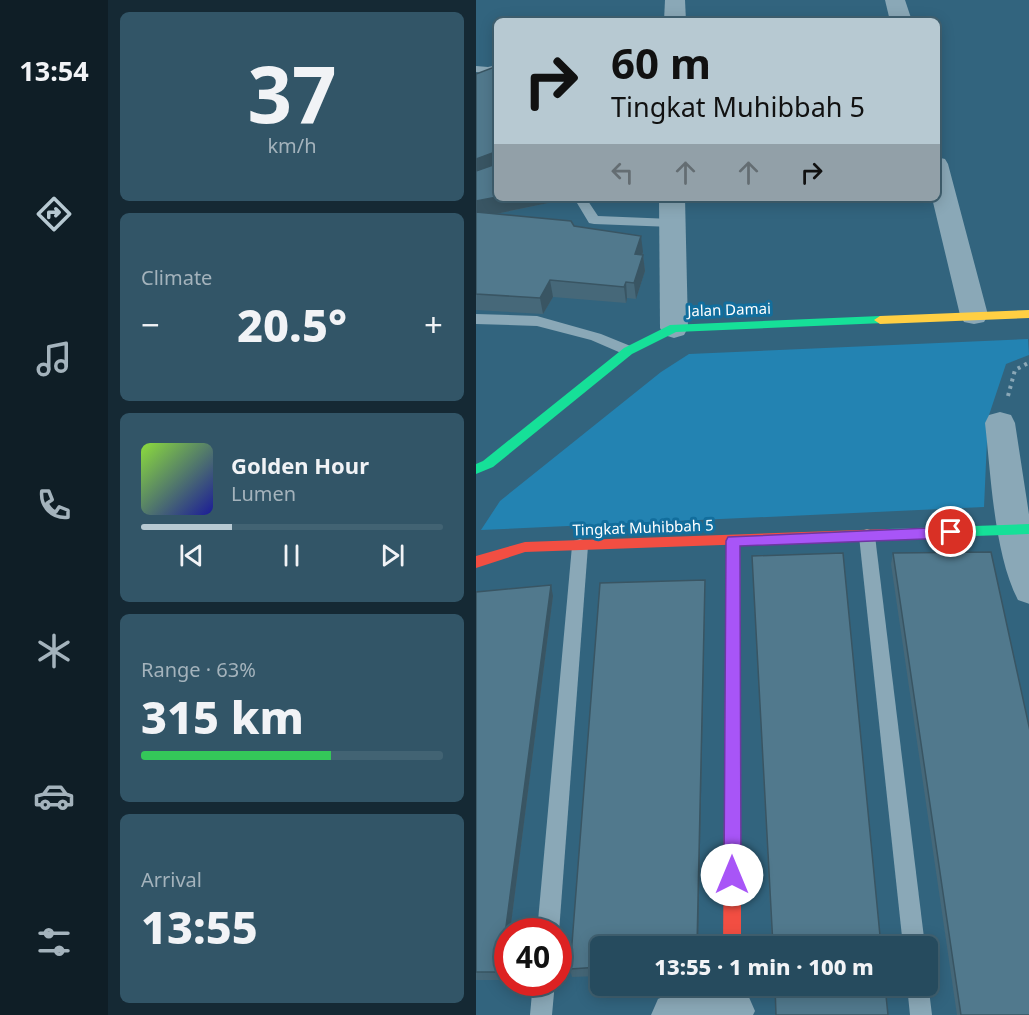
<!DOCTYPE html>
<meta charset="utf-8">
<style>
body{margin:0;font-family:"Noto Sans",sans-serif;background:#325567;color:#f1f3f6;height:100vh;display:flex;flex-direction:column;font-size:22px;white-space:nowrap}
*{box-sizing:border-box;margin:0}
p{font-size:20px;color:#a4b3bc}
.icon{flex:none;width:33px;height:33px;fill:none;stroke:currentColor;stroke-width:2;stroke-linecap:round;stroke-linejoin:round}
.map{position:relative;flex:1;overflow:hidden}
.details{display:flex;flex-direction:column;gap:12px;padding:12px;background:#152934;width:368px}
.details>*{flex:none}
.hud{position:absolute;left:18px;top:18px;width:446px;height:183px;border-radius:9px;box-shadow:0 3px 15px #0003,0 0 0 2px #426373;background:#b7c9d2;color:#111;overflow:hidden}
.speed{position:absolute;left:18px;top:918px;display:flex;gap:12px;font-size:30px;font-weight:700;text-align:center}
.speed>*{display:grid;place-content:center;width:78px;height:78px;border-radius:50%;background:#264b5e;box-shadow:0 3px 15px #0003,0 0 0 2px #426373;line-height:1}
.speed .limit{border:9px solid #d22;background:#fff;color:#111}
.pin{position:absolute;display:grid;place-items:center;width:51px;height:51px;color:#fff;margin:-26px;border:3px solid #fff;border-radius:50%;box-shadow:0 2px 6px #0007}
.me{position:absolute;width:66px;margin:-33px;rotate:0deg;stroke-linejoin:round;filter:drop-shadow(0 0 4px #0008)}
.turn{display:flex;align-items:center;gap:21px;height:126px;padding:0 18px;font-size:27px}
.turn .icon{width:78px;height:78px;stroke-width:2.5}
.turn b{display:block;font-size:42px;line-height:51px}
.lanes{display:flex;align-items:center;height:57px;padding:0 18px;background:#0003;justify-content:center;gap:30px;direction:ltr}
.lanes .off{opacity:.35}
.big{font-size:45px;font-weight:800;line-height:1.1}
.details .card{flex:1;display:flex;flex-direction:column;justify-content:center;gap:9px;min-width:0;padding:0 21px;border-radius:9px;background:#325567}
.details .dial{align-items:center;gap:0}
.dial b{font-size:78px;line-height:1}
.song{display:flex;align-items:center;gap:18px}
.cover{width:72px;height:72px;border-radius:9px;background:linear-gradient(135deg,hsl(90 70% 55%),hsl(240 70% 35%))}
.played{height:6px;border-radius:3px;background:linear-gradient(90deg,#b7c9d2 30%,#426373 30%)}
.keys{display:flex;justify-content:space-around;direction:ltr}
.heat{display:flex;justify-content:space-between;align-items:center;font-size:33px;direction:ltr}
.charge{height:9px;border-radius:4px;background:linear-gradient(90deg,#34c759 63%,#426373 0)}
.trip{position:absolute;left:114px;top:936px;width:348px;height:60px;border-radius:9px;background:#264b5e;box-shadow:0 3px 15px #0003,0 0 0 2px #426373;font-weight:800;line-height:60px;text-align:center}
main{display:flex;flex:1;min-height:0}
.tabs{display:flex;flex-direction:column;width:108px;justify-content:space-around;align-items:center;background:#0f1e26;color:#a4b3bc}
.tabs .icon{width:42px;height:42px}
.tabs .active{color:#b7c9d2}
.tabs b{font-size:27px;color:#f1f3f6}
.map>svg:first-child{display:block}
.green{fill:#2383b2}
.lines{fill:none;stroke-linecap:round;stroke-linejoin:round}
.path{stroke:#8aa8b7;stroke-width:4;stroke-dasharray:3 4.5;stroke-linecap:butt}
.lane{fill:#8aa8b7;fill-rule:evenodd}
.street{fill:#8aa8b7;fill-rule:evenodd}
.fast{fill:#16e098;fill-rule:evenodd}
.slow{fill:#ffcf43;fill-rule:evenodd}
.jam{fill:#f24e42;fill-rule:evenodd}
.wall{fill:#466879}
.shaded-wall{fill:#395563}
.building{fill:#51798d;stroke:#395563;stroke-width:1.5}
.route{fill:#a855f7;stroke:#6d37a1;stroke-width:1.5}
.labels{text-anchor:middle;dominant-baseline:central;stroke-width:6;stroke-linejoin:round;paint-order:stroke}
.street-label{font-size:15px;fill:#fff;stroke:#126e9d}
</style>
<main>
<nav class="tabs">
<b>13:54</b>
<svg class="icon active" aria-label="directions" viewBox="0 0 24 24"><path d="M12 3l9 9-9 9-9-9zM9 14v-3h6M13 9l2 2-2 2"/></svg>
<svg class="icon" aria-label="music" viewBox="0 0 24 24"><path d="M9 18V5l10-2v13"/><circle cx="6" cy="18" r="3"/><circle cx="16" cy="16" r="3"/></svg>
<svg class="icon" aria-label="phone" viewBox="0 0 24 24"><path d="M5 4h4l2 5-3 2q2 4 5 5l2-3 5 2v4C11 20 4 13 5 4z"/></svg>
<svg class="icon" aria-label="climate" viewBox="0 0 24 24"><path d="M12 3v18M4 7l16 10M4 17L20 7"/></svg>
<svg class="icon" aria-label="car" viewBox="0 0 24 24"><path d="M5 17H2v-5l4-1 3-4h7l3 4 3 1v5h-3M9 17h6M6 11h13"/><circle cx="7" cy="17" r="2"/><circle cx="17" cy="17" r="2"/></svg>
<svg class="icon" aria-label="filters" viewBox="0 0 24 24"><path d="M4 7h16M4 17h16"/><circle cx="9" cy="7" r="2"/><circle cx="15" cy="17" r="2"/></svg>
</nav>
<section class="details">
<div class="card dial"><b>37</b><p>km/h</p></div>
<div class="card"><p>Climate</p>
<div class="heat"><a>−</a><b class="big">20.5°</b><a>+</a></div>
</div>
<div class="card">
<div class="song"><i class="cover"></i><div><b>Golden Hour</b><p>Lumen</p></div></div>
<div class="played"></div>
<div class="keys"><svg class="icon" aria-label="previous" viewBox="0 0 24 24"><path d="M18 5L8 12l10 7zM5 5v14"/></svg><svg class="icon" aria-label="pause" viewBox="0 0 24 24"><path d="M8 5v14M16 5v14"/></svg><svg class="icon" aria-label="next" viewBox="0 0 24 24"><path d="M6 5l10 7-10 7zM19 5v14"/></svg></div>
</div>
<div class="card"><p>Range · 63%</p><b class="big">315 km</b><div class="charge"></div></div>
<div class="card"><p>Arrival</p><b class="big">13:55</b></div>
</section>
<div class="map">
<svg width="554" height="1015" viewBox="0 0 554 1015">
<rect width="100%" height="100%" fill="#32647e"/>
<!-- green -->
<path class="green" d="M 552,339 L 553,355 L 530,364 L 512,418 L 508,507 L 5,530 L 24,501 L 185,372 L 213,354 Z"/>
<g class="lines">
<!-- path -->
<path class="path" d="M 532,396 L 539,370 L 554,362"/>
<!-- lane -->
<g class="lane">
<path d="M 21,65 L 21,72 L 13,74 L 0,72 L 0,66 L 12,67 Z"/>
<path d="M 98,198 L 110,198 L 122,216 L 196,219 L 203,223 L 196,227 L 118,224 L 113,223 Z"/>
<path d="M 0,314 L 61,316 L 125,334 L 157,347 L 159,351 L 152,356 L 115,340 L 61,326 L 0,324 Z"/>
<path d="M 391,529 L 397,531 L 399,536 L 449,946 L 427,946 L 383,536 L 385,531 Z"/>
<path d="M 104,539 L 110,541 L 112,546 L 83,932 L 61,932 L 96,546 L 98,541 Z"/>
<path d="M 57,982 L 79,982 L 76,1015 L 54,1015 Z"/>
<path d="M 452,982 L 456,1015 L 434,1015 L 431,986 L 452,986 Z"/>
</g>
<!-- street -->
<g class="street">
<path d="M 189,0 L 209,0 L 210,21 L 188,21 Z"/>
<path d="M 409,0 L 429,0 L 436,21 L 414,21 Z"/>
<path d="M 460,157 L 469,159 L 472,164 L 512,315 L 508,322 L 498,324 L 488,322 L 484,315 L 456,198 L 460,198 Z"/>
<path d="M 183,198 L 209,198 L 212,328 L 208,335 L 198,338 L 188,335 L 184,328 Z"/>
<path d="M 524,412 L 535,415 L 539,423 L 554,521 L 554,604 L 542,600 C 518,554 515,475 509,423 L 513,415 Z"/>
<path d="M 256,988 L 272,995 L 279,1011 L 277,1015 L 175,1015 L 182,999 L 198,992 Z"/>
</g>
<!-- fast -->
<g class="fast">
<path d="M 404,316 L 408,317 L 410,320 L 408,323 L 200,332 L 156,354 L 17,467 L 0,474 L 0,464 L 7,461 L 148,348 L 194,325 Z"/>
<path d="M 554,524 L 554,534 L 411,539 L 406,538 L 404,534 L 406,530 L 411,529 Z"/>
<path d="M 257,536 L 262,537 L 264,541 L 265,690 L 262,695 L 257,697 L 252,695 L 249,690 L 250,541 L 252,537 Z"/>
</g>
<!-- slow -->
<path class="slow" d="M 554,310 L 554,318 L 404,324 L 398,320 L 404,316 Z"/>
<!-- jam -->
<g class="jam">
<path d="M 411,529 L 416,530 L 418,534 L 416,538 L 411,539 L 49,552 L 0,568 L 0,556 L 49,542 Z"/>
<path d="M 257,683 L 262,685 L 265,690 L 265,946 L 247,946 L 249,690 L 252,685 Z"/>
</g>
</g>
<!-- wall -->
<g class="wall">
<path d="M 0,74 L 21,198 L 77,202 L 20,214 L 98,226 L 167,252 L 166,255 L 167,255 L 169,271 L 160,299 L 151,298 L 150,303 L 77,297 L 67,314 L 0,310 Z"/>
<path d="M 417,553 L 554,1015 L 481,1015 L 415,564 Z"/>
<path d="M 276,556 L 405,946 L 296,946 Z"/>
<path d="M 229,580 L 229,592 L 222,946 L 124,946 L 124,976 L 96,977 L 94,969 Z"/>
<path d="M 0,592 L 77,596 L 34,932 L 32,932 L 28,980 L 0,980 Z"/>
</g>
<!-- shaded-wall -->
<g class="shaded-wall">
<path d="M 19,152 L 21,169 L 0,176 L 0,159 Z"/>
<path d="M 21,197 L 21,198 L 76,198 L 77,202 L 0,218 L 0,201 Z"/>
<path d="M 165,236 L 167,252 L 161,271 L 159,254 Z"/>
<path d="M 167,255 L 169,271 L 160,299 L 158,283 Z"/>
<path d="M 74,280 L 77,297 L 67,314 L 64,298 Z"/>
<path d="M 150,282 L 151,298 L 150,303 L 148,287 Z"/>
<path d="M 229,580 L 229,592 L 222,946 L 221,946 Z"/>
<path d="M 75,585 L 77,596 L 34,932 L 32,932 L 32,954 L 28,980 L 24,972 Z"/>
</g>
<!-- building -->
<g class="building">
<path d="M 21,66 L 21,197 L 0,201 L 0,171 L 20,164 L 19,152 L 0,159 L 0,74 Z"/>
<path d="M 0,212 L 95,221 L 98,226 L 165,236 L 159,254 L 167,255 L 158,283 L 150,282 L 148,287 L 74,280 L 64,298 L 0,294 Z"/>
<path d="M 515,552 L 554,731 L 554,1015 L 485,1015 L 417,553 Z"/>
<path d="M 367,553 L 405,946 L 297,946 L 276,556 Z"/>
<path d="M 229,580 L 221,946 L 124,946 L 124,967 L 94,969 L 124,583 Z"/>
<path d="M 75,585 L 24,972 L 0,972 L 0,592 Z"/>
<path d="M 299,986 L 409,986 L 412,1015 L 300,1015 Z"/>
</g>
<!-- route -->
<path class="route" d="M 475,527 L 482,532 L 475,538 L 264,546 L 265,875 L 263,881 L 256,883 L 250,881 L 248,875 L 250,541 L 252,537 Z"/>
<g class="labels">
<!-- street labels -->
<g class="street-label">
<text transform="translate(253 309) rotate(-2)">Jalan Damai</text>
<text transform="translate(167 527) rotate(-2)">Tingkat Muhibbah 5</text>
</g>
</g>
</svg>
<div class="speed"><div class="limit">40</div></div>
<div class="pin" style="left:475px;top:532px;background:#d93025"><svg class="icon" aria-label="arrive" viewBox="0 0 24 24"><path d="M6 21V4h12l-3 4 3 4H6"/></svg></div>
<svg class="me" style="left:256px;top:875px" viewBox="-20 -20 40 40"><circle r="19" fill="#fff"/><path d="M0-13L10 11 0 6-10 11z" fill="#a855f7"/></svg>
<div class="trip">13:55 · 1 min · 100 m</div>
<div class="hud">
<div class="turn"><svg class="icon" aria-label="right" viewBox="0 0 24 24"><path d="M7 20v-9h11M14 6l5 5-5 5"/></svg><div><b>60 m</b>Tingkat Muhibbah 5</div></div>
<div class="lanes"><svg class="icon off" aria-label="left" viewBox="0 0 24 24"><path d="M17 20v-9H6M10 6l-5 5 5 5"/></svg><svg class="icon off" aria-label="ahead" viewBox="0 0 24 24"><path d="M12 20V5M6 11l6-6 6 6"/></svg><svg class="icon off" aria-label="ahead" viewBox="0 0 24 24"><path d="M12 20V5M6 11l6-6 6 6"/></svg><svg class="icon" aria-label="right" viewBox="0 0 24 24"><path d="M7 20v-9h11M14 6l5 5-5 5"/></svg></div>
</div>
</div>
</main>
